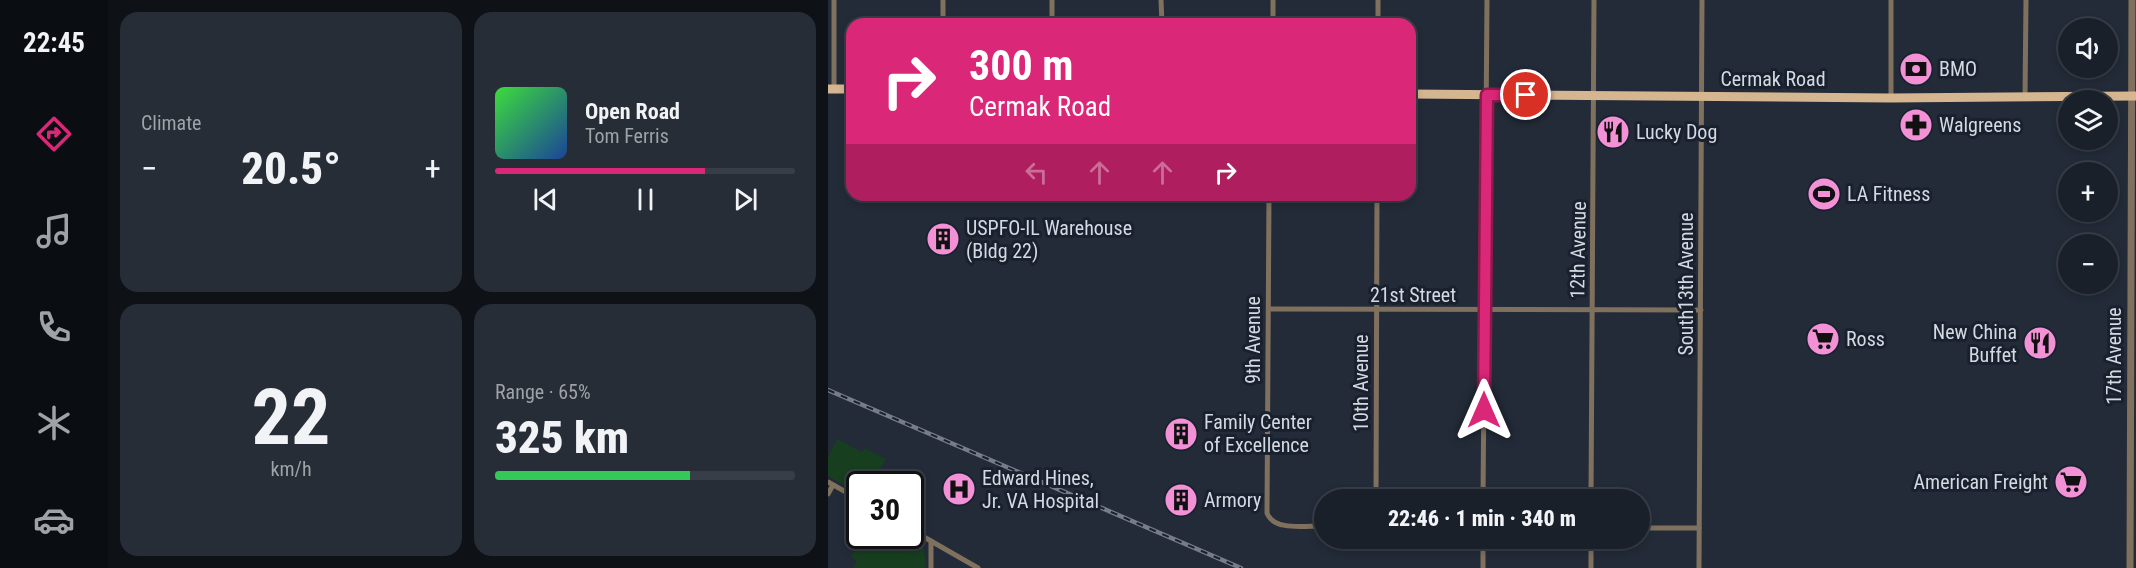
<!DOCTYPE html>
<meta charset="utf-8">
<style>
body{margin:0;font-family:"Roboto Condensed",sans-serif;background:#272d36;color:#f1f3f6;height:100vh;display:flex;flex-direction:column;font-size:22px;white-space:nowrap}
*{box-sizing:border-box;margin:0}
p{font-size:20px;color:#9fa3a8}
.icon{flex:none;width:33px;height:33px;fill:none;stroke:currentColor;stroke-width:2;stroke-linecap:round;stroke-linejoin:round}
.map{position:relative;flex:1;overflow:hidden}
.details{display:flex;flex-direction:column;gap:12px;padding:12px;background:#0e1217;width:720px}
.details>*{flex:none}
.banner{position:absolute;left:18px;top:18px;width:570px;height:183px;border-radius:18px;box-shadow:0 3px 9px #0003,0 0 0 2px #383e47;background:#db2777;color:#fff;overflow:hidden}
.fabs{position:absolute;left:1230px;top:18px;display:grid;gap:12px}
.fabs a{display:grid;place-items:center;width:60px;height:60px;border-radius:50%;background:#1a202a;box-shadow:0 3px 9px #0003,0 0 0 2px #383e47;font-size:30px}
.speed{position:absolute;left:18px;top:471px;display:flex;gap:12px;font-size:30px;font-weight:700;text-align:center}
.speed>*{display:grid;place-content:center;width:78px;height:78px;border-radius:50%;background:#1a202a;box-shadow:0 3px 9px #0003,0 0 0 2px #383e47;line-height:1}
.speed .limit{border:3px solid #111;border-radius:9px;background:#fff;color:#111}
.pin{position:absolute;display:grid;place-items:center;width:51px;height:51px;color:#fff;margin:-26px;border:3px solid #fff;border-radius:50%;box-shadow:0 2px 6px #0007}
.me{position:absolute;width:66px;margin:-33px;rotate:0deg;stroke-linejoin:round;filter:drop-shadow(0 0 4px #0008)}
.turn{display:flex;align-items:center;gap:21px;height:126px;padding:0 24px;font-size:27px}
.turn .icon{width:78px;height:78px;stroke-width:2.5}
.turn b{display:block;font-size:42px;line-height:51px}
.lanes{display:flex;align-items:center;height:57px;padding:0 24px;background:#0003;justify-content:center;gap:30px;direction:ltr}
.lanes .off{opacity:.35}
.big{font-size:45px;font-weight:800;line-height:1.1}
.details .widget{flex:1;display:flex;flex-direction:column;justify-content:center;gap:9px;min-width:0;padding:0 21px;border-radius:18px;background:#272d36}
.details .dial{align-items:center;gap:0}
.dial b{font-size:78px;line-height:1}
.song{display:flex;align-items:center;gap:18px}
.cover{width:72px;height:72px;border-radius:9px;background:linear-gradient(135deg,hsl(120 70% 55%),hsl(220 70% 35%))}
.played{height:6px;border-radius:3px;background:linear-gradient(90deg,#db2777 70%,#383e47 70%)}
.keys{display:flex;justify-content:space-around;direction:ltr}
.heat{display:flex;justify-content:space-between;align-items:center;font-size:33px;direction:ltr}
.charge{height:9px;border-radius:4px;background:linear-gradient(90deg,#34c759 65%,#383e47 0)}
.details .tiles{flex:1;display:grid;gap:12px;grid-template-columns:repeat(2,1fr)}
.trip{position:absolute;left:486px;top:489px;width:336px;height:60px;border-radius:30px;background:#1a202a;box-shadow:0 3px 9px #0003,0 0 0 2px #383e47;font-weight:800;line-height:60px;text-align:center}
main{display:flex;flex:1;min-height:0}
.dock{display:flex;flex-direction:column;width:108px;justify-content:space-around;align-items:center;background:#0a0d11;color:#9fa3a8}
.dock .icon{width:42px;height:42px}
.dock .selected{color:#db2777}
.dock b{font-size:27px;color:#f1f3f6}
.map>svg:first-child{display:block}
.green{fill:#173e1f}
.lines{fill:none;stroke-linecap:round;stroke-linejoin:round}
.minor{stroke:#80715e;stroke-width:5}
.tertiary{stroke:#80715e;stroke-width:7}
.primary{stroke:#d5b690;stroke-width:9}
.rail-casing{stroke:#767d88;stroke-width:4.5}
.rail{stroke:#1a212e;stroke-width:2;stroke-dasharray:7;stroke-linecap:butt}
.route-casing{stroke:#8e194d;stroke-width:15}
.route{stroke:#db2777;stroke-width:10}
.labels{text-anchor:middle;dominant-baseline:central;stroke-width:6;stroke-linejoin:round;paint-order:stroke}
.poi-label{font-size:20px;fill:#d4dae2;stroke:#1a212e;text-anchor:start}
.street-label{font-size:20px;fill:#d4dae2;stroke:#1a212e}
</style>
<main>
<nav class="dock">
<b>22:45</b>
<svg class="icon selected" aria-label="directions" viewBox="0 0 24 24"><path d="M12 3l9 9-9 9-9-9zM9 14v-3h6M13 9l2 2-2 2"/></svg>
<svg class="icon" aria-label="music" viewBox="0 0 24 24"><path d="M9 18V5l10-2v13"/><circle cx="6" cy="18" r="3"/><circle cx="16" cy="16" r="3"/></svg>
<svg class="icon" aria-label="phone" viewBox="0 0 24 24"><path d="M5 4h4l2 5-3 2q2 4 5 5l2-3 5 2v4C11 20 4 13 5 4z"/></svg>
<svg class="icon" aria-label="climate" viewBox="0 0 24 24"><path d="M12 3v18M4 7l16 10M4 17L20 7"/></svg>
<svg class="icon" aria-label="car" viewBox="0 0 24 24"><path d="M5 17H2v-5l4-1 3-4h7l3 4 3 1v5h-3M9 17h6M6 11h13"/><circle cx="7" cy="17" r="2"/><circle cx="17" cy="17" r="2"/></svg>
</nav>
<section class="details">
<div class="tiles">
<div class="widget"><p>Climate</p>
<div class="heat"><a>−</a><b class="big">20.5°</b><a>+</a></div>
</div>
<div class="widget">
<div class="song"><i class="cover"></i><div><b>Open Road</b><p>Tom Ferris</p></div></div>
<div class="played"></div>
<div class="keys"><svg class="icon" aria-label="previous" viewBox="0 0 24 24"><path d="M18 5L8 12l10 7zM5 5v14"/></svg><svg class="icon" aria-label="pause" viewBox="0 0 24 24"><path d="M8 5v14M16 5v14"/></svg><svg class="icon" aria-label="next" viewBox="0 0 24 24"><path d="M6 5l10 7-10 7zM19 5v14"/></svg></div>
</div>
<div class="widget dial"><b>22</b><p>km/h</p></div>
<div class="widget"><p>Range · 65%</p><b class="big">325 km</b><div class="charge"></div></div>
</div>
</section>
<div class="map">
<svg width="1308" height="568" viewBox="0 0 1308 568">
<rect width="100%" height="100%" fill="#232b38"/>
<!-- green -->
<g class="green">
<path d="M 9,439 L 34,452 L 37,448 L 58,459 L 43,484 L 32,484 L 31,494 L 0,476 L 0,457 Z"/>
<path d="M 83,532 C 94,542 98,553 98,568 L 25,568 L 29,561 L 23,557 L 34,536 L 82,536 Z"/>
</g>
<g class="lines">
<!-- minor -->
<g class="minor">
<path d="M 6,0 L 6,89"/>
<path d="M 115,0 L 115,24"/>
<path d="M 224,0 L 224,24"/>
<path d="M 333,0 L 334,24"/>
<path d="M 445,0 L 445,24"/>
<path d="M 1063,0 L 1063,98"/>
<path d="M 550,24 L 550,0"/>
<path d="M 1197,97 L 1198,0"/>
<path d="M 441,195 L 439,513 C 446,532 480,525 496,526"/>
<path d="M 441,309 L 873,310"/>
<path d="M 0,482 L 32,500"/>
<path d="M 0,494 L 5,485"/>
<path d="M 548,500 L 549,195"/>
<path d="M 655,500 L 659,0"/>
<path d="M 763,500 L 766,0"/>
<path d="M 812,528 L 871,528"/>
<path d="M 82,529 L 150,568"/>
<path d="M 103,568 L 103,541"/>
<path d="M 655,568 L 655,538"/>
<path d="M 763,568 L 763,538"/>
<path d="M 871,568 L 874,0"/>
</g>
<!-- tertiary -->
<path class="tertiary" d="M 1302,568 L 1304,0"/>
<!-- primary -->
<g class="primary">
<path d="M 0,89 L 24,89"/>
<path d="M 582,94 L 1063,98 L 1308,96"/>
</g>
<!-- rail casing -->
<g class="rail-casing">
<path id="rail" d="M 0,390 L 413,568"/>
</g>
<!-- rail -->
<use href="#rail" class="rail"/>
</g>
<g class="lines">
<!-- route casing -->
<g class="route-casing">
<path id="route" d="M 656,410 L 659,95 L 698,95"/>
</g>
<!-- route -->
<use href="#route" class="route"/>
</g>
<!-- icons -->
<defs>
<g id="bank-disc" transform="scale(1.725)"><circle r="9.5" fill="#f391d6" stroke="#1a212e"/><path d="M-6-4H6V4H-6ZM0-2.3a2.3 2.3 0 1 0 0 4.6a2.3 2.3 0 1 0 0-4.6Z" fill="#111"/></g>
<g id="pharmacy-disc" transform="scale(1.725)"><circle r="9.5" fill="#f391d6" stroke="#1a212e"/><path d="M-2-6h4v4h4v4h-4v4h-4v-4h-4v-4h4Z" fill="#111"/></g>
<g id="restaurant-disc" transform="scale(1.725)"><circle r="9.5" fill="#f391d6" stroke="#1a212e"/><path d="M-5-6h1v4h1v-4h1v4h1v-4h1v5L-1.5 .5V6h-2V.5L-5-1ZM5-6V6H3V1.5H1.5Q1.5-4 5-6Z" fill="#111"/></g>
<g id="stadium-disc" transform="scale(1.725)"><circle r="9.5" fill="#f391d6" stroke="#1a212e"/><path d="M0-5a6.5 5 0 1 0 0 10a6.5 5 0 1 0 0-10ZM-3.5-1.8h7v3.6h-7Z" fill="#111"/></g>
<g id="building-disc" transform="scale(1.725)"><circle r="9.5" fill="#f391d6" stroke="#1a212e"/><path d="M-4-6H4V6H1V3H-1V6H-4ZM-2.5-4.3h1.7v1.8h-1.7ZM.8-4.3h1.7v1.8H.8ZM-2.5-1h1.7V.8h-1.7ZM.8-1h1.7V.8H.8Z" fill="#111"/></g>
<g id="supermarket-disc" transform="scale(1.725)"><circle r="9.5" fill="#f391d6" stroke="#1a212e"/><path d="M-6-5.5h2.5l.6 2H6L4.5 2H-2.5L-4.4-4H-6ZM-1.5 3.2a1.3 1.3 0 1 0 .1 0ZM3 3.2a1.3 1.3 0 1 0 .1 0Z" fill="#111"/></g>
<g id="hospital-disc" transform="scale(1.725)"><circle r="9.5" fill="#f391d6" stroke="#1a212e"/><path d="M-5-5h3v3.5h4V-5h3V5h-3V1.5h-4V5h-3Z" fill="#111"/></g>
</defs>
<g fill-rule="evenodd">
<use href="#bank-disc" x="1088" y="69"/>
<use href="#pharmacy-disc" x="1088" y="125"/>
<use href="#restaurant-disc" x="785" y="132"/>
<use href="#stadium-disc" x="996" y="194"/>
<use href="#building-disc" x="115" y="239"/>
<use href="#supermarket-disc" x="995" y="339"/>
<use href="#restaurant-disc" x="1212" y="343"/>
<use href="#building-disc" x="353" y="434"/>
<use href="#supermarket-disc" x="1243" y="482"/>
<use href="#hospital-disc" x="131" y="489"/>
<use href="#building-disc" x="353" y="500"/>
</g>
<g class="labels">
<!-- poi labels -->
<g class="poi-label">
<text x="1111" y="69">BMO</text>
<text x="1111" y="125">Walgreens</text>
<text x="808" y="132">Lucky Dog</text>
<text x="1019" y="194">LA Fitness</text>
<text x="138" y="228">USPFO-IL Warehouse<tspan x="138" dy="23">(Bldg 22)</tspan></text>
<text x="1189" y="332" text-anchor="end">New China<tspan x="1189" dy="23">Buffet</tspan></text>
<text x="1018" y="339">Ross</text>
<text x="376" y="422">Family Center<tspan x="376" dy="23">of Excellence</tspan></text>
<text x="154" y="478">Edward Hines,<tspan x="154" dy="23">Jr. VA Hospital</tspan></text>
<text x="1220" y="482" text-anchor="end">American Freight</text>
<text x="376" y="500">Armory</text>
</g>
<!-- street labels -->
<g class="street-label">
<text x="945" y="79">Cermak Road</text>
<text transform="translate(750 250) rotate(-89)">12th Avenue</text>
<text transform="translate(858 284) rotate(-90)">South13th Avenue</text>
<text x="585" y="295">21st Street</text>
<text transform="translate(425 340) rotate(-90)">9th Avenue</text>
<text transform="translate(1286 356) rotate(-90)">17th Avenue</text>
<text transform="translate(533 383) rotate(-90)">10th Avenue</text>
</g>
</g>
</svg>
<div class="fabs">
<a><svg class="icon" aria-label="sound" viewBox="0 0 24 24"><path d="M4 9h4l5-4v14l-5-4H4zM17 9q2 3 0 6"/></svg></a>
<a><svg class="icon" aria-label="layers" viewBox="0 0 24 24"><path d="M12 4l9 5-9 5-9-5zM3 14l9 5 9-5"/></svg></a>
<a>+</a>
<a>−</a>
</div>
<div class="speed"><div class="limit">30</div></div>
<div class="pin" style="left:698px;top:95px;background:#d93025"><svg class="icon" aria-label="arrive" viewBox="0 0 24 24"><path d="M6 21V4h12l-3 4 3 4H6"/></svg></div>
<svg class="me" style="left:656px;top:410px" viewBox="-20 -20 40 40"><path d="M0-17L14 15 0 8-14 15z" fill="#db2777" stroke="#fff" stroke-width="4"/></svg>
<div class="trip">22:46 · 1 min · 340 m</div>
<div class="banner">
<div class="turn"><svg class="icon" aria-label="right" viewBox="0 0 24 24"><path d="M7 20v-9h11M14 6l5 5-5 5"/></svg><div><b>300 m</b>Cermak Road</div></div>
<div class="lanes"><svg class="icon off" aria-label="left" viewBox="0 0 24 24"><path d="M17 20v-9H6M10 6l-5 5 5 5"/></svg><svg class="icon off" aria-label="ahead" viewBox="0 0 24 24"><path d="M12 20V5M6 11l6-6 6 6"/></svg><svg class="icon off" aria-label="ahead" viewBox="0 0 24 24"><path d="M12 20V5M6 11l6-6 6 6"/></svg><svg class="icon" aria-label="right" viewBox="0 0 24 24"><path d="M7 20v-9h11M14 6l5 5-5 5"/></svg></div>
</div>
</div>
</main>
